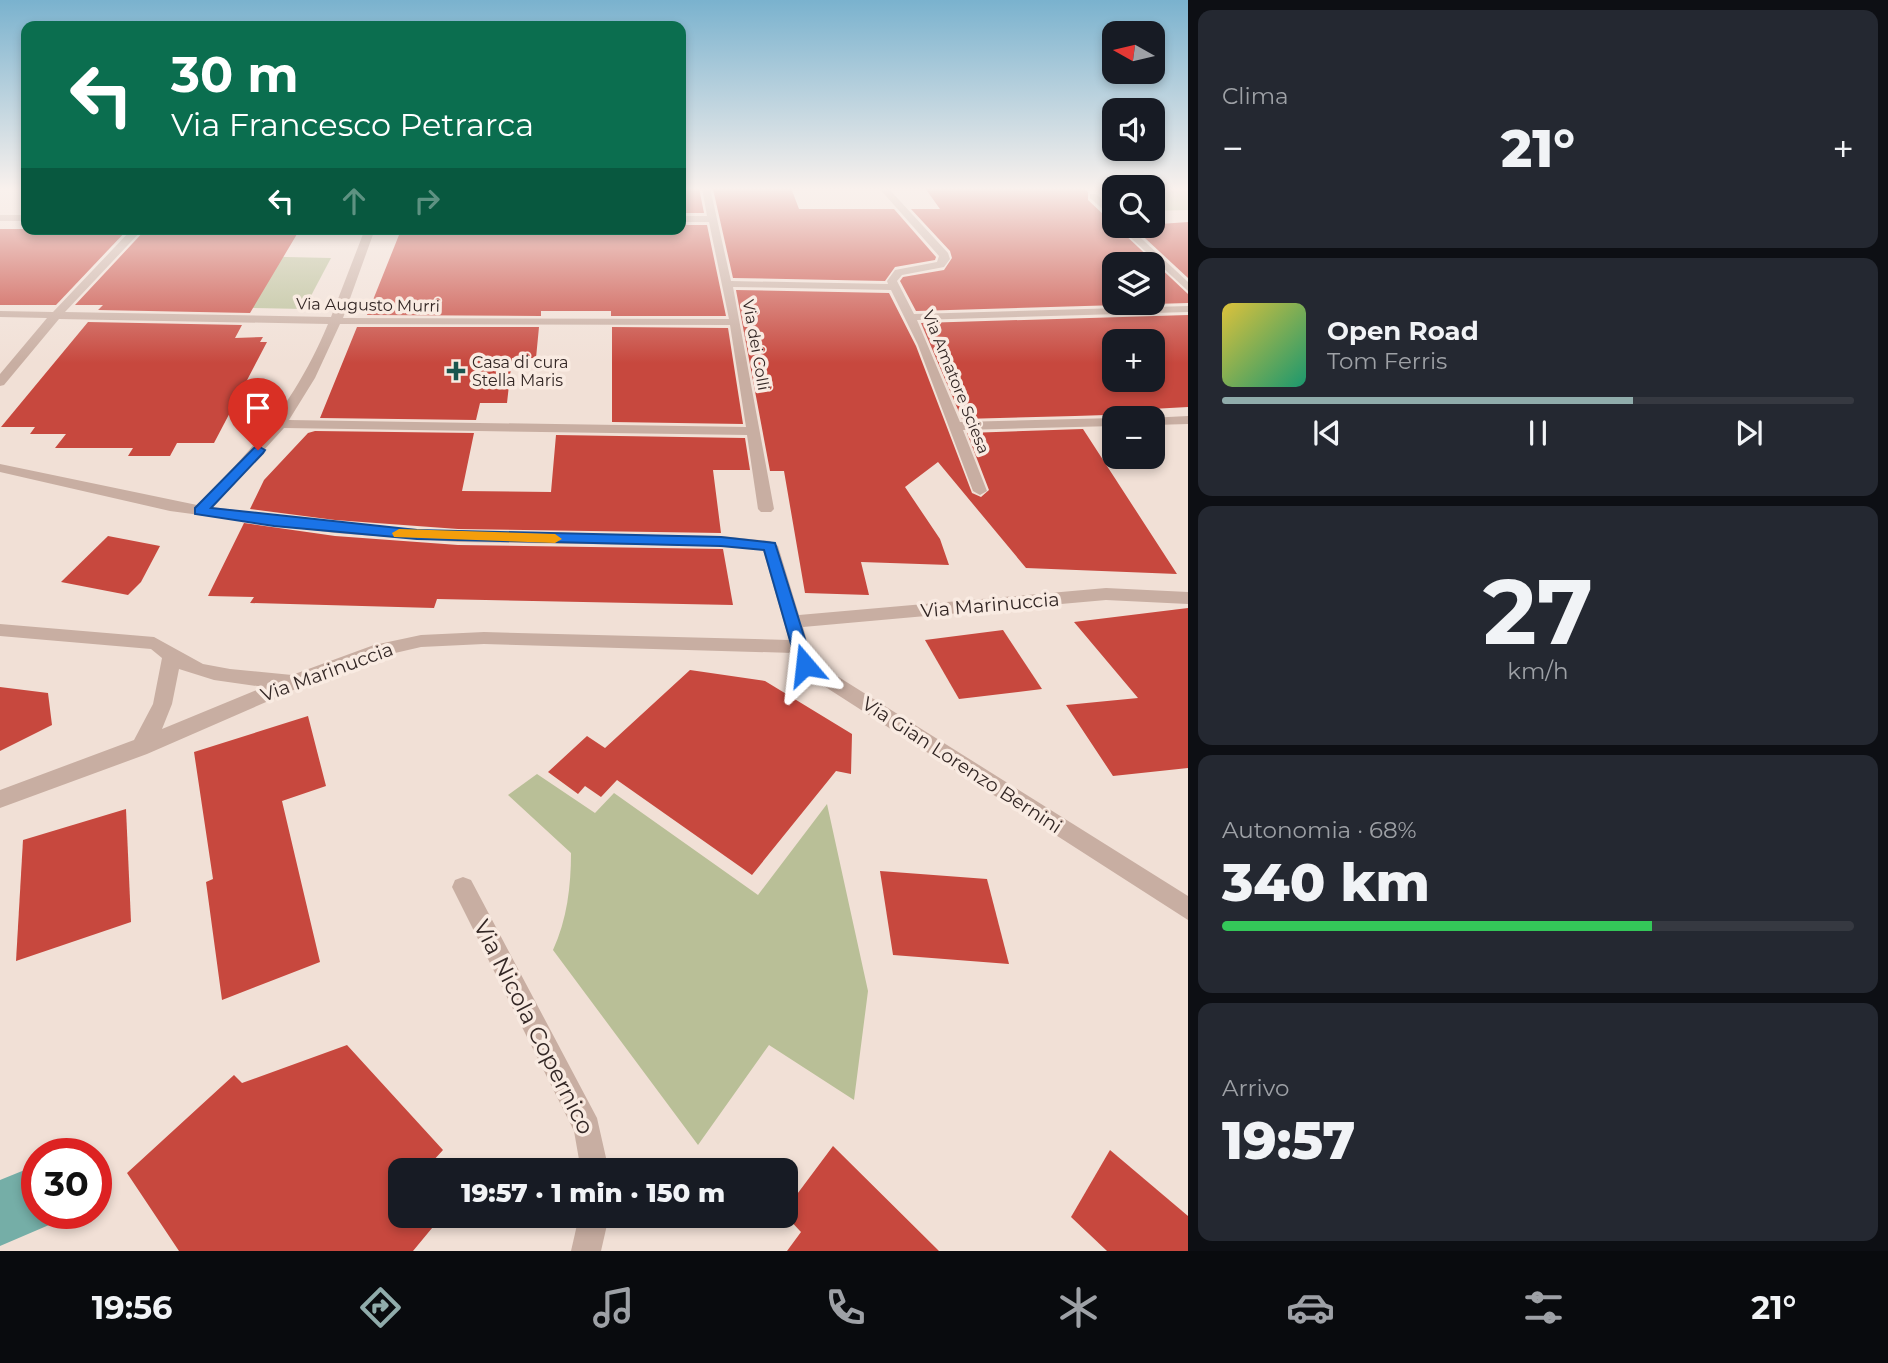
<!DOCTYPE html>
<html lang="it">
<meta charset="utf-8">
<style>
body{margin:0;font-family:Montserrat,sans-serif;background:#242831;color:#f1f3f6;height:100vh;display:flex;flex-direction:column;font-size:26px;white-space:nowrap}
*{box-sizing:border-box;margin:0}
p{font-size:23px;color:#9ea1a6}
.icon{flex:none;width:38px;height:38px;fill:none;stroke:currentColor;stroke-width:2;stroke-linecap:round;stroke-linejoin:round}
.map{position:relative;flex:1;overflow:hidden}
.drawer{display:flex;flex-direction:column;gap:10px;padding:10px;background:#0d0f14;width:700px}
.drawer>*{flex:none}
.banner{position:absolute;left:21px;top:21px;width:665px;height:214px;border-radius:14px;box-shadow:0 4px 10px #0003;background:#0b6e4f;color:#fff;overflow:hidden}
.needle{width:46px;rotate:278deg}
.tools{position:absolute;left:1102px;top:21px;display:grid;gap:14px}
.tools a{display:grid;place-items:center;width:63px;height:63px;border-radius:14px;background:#171b24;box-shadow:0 4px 10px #0003;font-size:35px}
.speed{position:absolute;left:21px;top:1138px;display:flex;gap:14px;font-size:35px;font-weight:700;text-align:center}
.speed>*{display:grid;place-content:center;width:91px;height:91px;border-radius:50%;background:#171b24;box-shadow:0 4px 10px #0003;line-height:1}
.speed .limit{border:10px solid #d22;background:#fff;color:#111}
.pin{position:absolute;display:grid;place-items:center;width:60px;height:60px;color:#fff;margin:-72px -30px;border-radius:50% 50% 50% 0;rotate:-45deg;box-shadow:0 0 7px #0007}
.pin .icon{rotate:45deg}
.me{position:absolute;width:77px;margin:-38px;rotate:343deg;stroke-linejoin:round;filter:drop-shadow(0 0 5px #0008)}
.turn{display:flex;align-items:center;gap:24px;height:147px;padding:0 35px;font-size:32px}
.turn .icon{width:91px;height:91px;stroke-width:2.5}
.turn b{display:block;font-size:49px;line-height:60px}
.lanes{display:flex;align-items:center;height:66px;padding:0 35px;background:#0003;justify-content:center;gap:35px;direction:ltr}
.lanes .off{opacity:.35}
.big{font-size:52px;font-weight:800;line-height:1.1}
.drawer .widget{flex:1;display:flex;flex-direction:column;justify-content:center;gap:10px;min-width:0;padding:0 24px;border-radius:14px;background:#242831}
.drawer .dial{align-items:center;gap:0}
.dial b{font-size:91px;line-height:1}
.song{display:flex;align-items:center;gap:21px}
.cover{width:84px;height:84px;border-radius:10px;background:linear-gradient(135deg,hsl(50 70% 55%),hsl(160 70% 35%))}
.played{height:7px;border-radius:4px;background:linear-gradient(90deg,#90acab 65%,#363941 65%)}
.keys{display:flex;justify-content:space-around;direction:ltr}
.heat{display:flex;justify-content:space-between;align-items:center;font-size:38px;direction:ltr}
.charge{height:10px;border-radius:5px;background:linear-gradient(90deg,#34c759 68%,#363941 0)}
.trip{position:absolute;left:388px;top:1158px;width:410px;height:70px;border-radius:14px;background:#171b24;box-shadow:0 4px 10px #0003;font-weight:800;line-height:70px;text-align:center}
.dock{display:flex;height:112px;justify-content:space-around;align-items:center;background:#090b0e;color:#9ea1a6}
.dock .icon{width:49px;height:49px}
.dock .active{color:#90acab}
.dock b{font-size:32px;color:#f1f3f6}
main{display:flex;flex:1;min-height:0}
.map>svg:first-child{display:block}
.green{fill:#b9bf97}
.water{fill:#75aea7}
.building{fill:#c7483e;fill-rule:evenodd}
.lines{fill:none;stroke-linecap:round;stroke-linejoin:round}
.street{fill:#c8aea2;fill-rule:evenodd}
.route{fill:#1a73e8;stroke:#114b97;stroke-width:2}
.slow{fill:#f59e0b}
.poi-dot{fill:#1a554f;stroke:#f9ebe2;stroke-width:2.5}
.labels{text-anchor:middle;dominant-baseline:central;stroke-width:7;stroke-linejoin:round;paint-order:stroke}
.far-street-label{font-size:16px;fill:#332725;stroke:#f9ebe2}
.far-poi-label{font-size:16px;fill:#332725;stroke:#f9ebe2;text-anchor:start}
.street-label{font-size:19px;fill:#332725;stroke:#f9ebe2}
.near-street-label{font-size:23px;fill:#332725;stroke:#f9ebe2}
</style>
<main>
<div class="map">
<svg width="1188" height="1251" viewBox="0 0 1188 1251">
<rect width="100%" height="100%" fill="#f1e0d6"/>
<!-- green -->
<g class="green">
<path d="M 1153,188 L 1188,188 L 1188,210 L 1153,211 Z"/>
<path d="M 193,255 L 331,258 L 304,309 L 151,306 Z"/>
<path d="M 537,774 L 595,813 L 614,793 L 758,895 L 827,804 L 868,991 L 854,1100 L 769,1045 L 698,1145 L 553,950 C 567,920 571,886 571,853 L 508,795 Z"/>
</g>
<!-- water -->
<path class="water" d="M 37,1165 L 37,1213 L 77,1213 L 0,1246 L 0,1180 Z"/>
<!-- building -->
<g class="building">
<path d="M 681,188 L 699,188 L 704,213 L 681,213 Z"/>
<path d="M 791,188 L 799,209 L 894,209 L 936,257 L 935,260 L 895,267 L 885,281 L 733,278 L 713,189 Z"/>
<path d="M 925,188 L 1083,188 L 1088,192 L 1088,200 L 1188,294 L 1188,303 L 916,311 L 900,281 L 903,277 L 944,270 L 952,258 L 950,251 L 911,209 L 940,209 ZM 1115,264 L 1153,264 L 1153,303 L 1115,303 Z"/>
<path d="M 1188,222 L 1188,278 L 1132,226 Z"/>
<path d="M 681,225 L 707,225 L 726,316 L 611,316 L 611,311 L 541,311 L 541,316 L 367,315 L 399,235 L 544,232 L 544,229 L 681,229 Z"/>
<path d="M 0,229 L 128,229 L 56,305 L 0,305 Z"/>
<path d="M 146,229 L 300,229 L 250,313 L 98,310 L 103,305 L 75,305 Z"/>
<path d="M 736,290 L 889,293 L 916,346 L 972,493 L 981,497 L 989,490 L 967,433 L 1083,429 L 1177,574 L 1026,568 L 938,462 L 905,487 L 940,539 L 949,565 L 861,562 L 869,595 L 805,593 L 784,471 L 770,471 Z"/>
<path d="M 1188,315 L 1188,407 L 1133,410 L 1137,414 L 1075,416 L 962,419 L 921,323 ZM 1115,341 L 1153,341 L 1153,380 L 1115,380 Z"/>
<path d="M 88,322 L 242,325 L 235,338 L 263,337 L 260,342 L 267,342 L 214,443 L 177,443 L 170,456 L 128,456 L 133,448 L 55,448 L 66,434 L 30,434 L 35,427 L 1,427 Z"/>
<path d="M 357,327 L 539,327 L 536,358 L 512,358 L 507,403 L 480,403 L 476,420 L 320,418 Z"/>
<path d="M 612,327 L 728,328 L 743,424 L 612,422 Z"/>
<path d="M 315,431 L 474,433 L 462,491 L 551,492 L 556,435 L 745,438 L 750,470 L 713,470 L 721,533 L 458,529 L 335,520 L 250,509 L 264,480 L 308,433 Z"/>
<path d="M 244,523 L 335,536 L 458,545 L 723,549 L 733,605 L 437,599 L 434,608 L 250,603 L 254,597 L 208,596 Z"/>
<path d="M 108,536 L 160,546 L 141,582 L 128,595 L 61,582 Z"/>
<path d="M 1188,608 L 1188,768 L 1113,776 L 1066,705 L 1138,698 L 1074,622 Z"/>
<path d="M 1003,630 L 1042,689 L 959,699 L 925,640 Z"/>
<path d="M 690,670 L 765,681 L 852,734 L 851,774 L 836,771 L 752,875 L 617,780 L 601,797 L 585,786 L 578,794 L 548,772 L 587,736 L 605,748 Z"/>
<path d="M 0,687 L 48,693 L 52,725 L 0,751 Z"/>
<path d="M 308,716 L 326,786 L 282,801 L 320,962 L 222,1000 L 206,882 L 213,879 L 194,752 Z"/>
<path d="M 126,809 L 131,922 L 16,961 L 23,840 Z"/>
<path d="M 880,871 L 987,879 L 1009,964 L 893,955 Z"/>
<path d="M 347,1045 L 443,1150 L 432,1162 L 440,1171 L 401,1171 L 401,1216 L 442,1216 L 413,1251 L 179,1251 L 127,1173 L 234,1075 L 242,1083 Z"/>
<path d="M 833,1146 L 939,1251 L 787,1251 L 801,1232 L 786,1216 L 786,1209 Z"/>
<path d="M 1110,1150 L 1188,1216 L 1188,1251 L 1107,1251 L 1071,1217 Z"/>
</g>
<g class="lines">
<!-- street -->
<g class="street">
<path d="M 702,188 L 710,188 L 731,281 L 888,284 L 887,281 L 895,270 L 937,262 L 939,256 L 879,188 L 888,188 L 948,253 L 950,259 L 944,267 L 902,275 L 897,281 L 914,314 L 1188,306 L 1188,312 L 917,320 L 960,422 L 1115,418 L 1116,418 L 1115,426 L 963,430 L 987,491 L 980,495 L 973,491 L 918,345 L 891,290 L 733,287 L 774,509 L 771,512 L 761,512 L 758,509 L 747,435 L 284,428 L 212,507 L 335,523 L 458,532 L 721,536 L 770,541 L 778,546 L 799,615 L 1106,588 L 1188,592 L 1188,604 L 1106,600 L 803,627 L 813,661 L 1188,896 L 1188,920 L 799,670 L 793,653 L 484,644 L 421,647 L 382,656 L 328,675 L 147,754 L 0,808 L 0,790 L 134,740 L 153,704 L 162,658 L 151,649 L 0,636 L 0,624 L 154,637 L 203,664 L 230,669 L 292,675 L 374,645 L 421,635 L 484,632 L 789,640 L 763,550 L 721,546 L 458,542 L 335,533 L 170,511 L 0,472 L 0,464 L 197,505 C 255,447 296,401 328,324 L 59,319 L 4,385 L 0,386 L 0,374 L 47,318 L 0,317 L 0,311 L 53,312 L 132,229 L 143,229 L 65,312 L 331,317 L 365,229 L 375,229 L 343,318 L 729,319 L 709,222 L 681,222 L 681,216 L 707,216 ZM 340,324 L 730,325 L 746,427 L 289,420 L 315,378 ZM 179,669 L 214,680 L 264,687 L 162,729 L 172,704 Z"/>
<path d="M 1090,194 L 1096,194 L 1115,212 L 1115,220 L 1090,198 Z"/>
<rect x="0" y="215" width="26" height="6"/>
<path d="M 1118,226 L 1128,226 L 1188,282 L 1188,291 Z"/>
<path d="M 1188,416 L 1188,424 L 1153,425 L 1153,418 L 1148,418 Z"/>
<path d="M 463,877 L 471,880 L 597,1118 L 609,1171 L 581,1171 L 574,1131 L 452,887 L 455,880 Z"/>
<path d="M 579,1216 L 609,1216 L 601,1251 L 571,1251 Z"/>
</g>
</g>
<!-- sky -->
<linearGradient id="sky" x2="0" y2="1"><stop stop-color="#7ab2ce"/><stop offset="0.52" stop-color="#f9f1ed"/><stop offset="1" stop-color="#f9f1ed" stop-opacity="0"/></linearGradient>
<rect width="1188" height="363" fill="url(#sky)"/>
<!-- route -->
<path class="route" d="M 258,446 L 265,450 L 263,453 L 211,508 L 417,530 L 721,537 L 775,543 L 813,665 L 805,671 L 797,665 L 764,550 L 721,546 L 417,539 L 274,526 L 195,514 L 195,508 L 254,448 Z"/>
<!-- slow -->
<path class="slow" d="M 399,529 L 555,534 L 562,539 L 555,543 L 394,537 L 392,533 Z"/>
<!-- markers -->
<path class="poi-dot" d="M452.5 360.5h7v7h7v7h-7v7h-7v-7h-7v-7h7z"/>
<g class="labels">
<!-- far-street labels -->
<g class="far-street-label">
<text transform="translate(368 305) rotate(1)">Via Augusto Murri</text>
<text transform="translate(756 345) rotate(80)">Via dei Colli</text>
<text transform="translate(956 382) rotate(68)">Via Amatore Sciesa</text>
</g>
<!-- far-poi labels -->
<g class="far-poi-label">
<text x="472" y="362">Casa di cura<tspan x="472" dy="18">Stella Maris</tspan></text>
</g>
<!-- street labels -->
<g class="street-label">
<text transform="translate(990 605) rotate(-5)">Via Marinuccia</text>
<text transform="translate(327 672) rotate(-20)">Via Marinuccia</text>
<text transform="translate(962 765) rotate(33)">Via Gian Lorenzo Bernini</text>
</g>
<!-- near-street labels -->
<g class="near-street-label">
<text transform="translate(534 1027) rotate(63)">Via Nicola Copernico</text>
</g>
</g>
</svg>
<div class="tools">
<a><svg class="needle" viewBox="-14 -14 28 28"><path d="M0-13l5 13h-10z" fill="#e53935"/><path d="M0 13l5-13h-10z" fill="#9ea1a6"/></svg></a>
<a><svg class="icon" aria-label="sound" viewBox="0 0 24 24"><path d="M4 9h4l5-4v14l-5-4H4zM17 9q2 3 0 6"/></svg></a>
<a><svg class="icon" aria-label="search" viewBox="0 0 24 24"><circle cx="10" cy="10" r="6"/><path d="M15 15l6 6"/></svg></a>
<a><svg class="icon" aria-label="layers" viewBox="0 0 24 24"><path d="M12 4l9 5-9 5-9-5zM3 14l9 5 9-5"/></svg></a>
<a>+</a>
<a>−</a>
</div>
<div class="speed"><div class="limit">30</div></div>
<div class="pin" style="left:258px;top:450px;background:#d93025"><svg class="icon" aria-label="arrive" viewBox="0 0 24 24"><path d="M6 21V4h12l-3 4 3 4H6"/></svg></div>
<svg class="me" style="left:805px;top:665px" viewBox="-20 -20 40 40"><path d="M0-17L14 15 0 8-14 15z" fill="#1a73e8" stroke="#fff" stroke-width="4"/></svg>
<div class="trip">19:57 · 1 min · 150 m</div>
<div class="banner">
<div class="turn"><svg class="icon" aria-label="left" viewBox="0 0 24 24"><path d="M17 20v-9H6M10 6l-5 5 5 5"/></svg><div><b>30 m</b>Via Francesco Petrarca</div></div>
<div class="lanes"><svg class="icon" aria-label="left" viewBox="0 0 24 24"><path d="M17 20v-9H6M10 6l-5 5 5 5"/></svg><svg class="icon off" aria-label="ahead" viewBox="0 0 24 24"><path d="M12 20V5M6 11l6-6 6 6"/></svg><svg class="icon off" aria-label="right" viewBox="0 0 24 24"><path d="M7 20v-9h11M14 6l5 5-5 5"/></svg></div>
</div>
</div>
<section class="drawer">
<div class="widget"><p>Clima</p>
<div class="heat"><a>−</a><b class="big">21°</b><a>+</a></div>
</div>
<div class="widget">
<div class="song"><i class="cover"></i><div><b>Open Road</b><p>Tom Ferris</p></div></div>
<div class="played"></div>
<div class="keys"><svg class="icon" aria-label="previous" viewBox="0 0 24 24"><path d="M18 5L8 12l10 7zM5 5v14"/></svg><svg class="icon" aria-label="pause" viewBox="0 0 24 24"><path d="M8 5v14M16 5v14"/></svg><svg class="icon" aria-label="next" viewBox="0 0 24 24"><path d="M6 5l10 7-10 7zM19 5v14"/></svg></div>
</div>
<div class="widget dial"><b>27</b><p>km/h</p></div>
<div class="widget"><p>Autonomia · 68%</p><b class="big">340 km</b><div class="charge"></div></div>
<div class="widget"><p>Arrivo</p><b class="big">19:57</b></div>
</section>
</main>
<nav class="dock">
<b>19:56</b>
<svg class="icon active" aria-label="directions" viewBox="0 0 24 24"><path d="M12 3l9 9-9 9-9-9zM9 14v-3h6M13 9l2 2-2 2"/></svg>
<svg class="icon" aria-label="music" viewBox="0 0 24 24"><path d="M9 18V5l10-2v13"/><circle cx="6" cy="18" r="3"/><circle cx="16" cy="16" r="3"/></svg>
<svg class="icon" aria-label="phone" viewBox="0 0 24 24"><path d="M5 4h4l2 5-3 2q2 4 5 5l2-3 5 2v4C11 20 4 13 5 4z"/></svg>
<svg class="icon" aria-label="climate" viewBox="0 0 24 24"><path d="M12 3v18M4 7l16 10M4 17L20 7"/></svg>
<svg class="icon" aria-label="car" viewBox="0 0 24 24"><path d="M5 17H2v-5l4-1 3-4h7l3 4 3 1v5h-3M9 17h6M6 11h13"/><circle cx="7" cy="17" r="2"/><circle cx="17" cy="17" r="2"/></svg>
<svg class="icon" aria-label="filters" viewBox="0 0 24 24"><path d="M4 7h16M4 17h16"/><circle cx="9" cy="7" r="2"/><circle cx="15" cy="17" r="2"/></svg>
<b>21°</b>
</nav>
